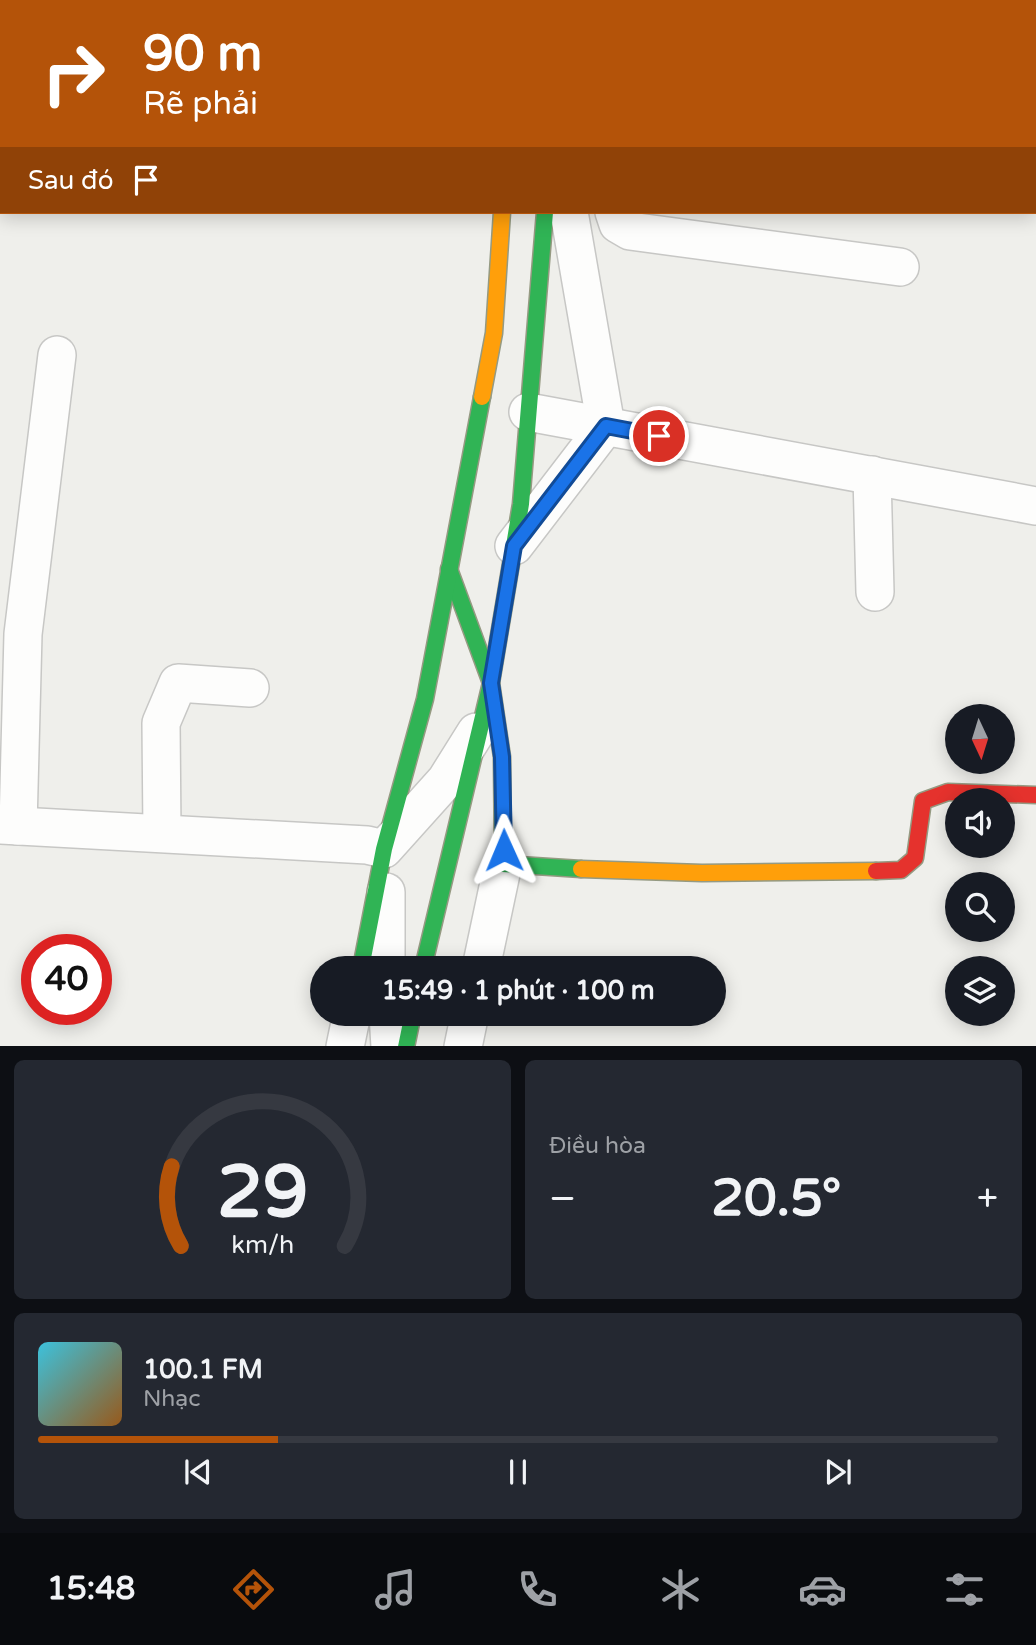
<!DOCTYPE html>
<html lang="vi">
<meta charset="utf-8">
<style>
body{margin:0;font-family:"Varela Round",sans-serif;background:#242831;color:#f1f3f6;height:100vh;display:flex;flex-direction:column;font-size:26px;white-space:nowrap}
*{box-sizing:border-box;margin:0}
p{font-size:23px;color:#9ea1a6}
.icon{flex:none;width:38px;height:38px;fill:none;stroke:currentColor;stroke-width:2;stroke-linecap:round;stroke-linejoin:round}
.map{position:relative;height:1046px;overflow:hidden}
.panel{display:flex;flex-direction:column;gap:14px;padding:14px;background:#0d0f14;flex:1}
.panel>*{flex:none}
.hud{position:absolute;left:0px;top:0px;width:1036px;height:214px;box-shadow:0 4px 18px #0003;background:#b45309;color:#fff;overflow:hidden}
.needle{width:46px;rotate:176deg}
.buttons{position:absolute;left:945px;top:704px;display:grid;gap:14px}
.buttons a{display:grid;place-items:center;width:70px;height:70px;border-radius:50%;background:#171b24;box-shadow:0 4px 18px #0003;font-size:35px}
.speed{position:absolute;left:21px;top:934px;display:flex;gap:14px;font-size:35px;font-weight:700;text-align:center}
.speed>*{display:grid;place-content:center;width:91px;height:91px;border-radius:50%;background:#171b24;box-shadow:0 4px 18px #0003;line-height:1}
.speed .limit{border:10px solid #d22;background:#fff;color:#111}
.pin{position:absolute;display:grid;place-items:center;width:60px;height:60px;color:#fff;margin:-30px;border:4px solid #fff;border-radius:50%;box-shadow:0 2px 7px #0007}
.me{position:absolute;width:77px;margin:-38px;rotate:359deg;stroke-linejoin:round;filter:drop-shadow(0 0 5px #0008)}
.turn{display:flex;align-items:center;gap:24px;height:147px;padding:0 28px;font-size:32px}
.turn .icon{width:91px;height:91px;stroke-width:2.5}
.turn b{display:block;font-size:49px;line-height:60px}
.then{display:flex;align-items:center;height:66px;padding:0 28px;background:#0003;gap:14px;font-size:26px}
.big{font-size:52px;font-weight:700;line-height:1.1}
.panel .card{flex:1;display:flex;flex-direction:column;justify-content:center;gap:10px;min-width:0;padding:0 24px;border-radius:10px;background:#242831}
.panel .dial{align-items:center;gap:0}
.dial svg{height:182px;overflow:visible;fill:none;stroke:#363941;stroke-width:7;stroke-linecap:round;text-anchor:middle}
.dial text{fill:#f1f3f6;stroke:none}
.song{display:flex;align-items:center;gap:21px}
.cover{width:84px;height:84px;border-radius:10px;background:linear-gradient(135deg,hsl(190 70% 55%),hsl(30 70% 35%))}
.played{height:7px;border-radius:4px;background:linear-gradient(90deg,#b45309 25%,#363941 25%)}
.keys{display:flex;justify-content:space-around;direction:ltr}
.heat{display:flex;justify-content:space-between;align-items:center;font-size:38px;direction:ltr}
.panel .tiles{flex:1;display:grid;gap:14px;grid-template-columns:1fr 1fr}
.card:last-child{grid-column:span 2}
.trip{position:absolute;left:310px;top:956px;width:416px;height:70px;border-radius:35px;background:#171b24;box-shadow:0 4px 18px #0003;font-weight:700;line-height:70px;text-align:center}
.dock{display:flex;height:112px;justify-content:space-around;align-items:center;background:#090b0e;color:#9ea1a6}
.dock .icon{width:49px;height:49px}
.dock .active{color:#b45309}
.dock b{font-size:32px;color:#f1f3f6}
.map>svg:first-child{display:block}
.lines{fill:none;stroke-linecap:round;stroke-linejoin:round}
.street-casing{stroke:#c7c7c5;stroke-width:40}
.fast-casing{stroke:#959a82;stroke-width:19}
.slow-casing{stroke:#959a82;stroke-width:19}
.jam-casing{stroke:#959a82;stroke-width:19}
.street{stroke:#fdfdfc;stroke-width:37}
.fast{stroke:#30b455;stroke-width:16}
.slow{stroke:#ff9f0a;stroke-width:16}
.jam{stroke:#e5322d;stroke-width:16}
.route-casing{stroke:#114b97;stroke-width:18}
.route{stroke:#1a73e8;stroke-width:12}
</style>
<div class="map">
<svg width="1036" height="1047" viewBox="0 0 1036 1047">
<rect width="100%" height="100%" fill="#efefeb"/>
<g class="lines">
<!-- street casing -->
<g class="street-casing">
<g id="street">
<path d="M 594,0 L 594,2"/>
<path d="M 621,0 L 621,2"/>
<path d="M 232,2 L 233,0"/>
<path d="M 517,2 L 517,0"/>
<path d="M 1021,2 L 1021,0"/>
<path d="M 0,6 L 2,6"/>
<path d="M 1034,70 L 1036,71"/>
<path d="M 614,212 L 618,224 L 630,231 L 900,267"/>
<path d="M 528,412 L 1036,506"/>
<path d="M 872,475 L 875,592"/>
<path d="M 514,546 L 606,426 L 569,212"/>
<path d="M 0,825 L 367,845 L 384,849 L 446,780 L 476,732"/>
<path d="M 18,826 L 23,634 L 57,355"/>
<path d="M 162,833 L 161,723 L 178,683 L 250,688"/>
<path d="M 386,968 L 386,892"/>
<path d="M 481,968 L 503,864"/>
<path d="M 388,1013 L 390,1047"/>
<path d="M 345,1047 L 352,1013"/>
<path d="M 463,1047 L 470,1013"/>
</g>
</g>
<!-- fast casing -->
<g class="fast-casing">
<g id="fast">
<path d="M 449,569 L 491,683 L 502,757 L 503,864 L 581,869"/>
<path d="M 361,968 L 384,849 L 425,699 L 482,397"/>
<path d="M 423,968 L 491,683 L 521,504 L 545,212"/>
<path d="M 406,1047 L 413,1013"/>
</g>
</g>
<!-- slow casing -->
<g class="slow-casing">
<g id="slow">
<path d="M 482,397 L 494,333 L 502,212"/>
<path d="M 581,869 L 702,873 L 876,871"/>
</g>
</g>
<!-- jam casing -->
<g class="jam-casing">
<g id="jam">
<path d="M 568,0 L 568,2"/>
<path d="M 876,871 L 901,870 L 915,858 L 923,801 L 948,792 L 1036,795"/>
</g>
</g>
<!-- street -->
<use href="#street" class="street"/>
<!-- fast -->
<use href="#fast" class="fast"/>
<!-- slow -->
<use href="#slow" class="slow"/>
<!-- jam -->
<use href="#jam" class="jam"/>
</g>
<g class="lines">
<!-- route casing -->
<g class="route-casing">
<path id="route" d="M 504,850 L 502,757 L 491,683 L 514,546 L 606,426 L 659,436"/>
</g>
<!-- route -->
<use href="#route" class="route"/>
</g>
</svg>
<div class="buttons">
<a><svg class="needle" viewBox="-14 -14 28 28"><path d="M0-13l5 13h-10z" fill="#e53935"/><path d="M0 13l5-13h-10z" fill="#9ea1a6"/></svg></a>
<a><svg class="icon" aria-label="sound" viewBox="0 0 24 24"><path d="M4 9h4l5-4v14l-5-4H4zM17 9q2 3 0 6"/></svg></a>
<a><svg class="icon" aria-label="search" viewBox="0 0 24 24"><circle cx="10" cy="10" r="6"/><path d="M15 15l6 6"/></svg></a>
<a><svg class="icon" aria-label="layers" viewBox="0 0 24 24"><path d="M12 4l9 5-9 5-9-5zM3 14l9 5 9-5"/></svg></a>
</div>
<div class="speed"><div class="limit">40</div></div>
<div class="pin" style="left:659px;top:436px;background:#d93025"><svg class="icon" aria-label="arrive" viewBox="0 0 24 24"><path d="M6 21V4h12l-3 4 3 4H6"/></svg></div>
<svg class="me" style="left:504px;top:850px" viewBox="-20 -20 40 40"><path d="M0-17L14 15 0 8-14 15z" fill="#1a73e8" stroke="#fff" stroke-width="4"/></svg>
<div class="trip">15:49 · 1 phút · 100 m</div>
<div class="hud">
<div class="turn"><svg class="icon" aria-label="right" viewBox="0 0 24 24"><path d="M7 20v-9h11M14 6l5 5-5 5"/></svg><div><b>90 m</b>Rẽ phải</div></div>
<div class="then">Sau đó<svg class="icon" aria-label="arrive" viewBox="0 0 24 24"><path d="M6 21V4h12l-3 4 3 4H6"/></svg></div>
</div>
</div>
<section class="panel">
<div class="tiles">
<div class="card dial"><svg viewBox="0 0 100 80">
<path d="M14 69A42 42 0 1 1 86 69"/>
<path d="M14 69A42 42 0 0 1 10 34" stroke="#b45309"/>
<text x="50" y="56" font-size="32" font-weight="700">29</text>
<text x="50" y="72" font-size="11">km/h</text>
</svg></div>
<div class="card"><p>Điều hòa</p>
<div class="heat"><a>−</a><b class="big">20.5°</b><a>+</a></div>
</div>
<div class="card">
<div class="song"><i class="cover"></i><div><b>100.1 FM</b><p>Nhạc</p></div></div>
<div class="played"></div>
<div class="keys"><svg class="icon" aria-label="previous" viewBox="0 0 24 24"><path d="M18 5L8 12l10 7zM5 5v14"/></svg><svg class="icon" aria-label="pause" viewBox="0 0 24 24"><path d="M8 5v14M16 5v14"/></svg><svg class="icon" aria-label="next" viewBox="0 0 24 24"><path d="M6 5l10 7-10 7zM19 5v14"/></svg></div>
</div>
</div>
</section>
<nav class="dock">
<b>15:48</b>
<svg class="icon active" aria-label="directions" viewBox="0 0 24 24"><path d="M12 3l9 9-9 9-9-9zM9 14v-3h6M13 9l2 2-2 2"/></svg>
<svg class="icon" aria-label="music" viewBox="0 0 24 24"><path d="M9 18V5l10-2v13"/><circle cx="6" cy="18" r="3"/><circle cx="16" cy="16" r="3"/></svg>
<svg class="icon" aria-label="phone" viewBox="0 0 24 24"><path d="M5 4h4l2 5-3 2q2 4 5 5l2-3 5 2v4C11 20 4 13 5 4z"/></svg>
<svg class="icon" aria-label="climate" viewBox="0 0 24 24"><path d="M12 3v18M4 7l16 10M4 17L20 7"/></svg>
<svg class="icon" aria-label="car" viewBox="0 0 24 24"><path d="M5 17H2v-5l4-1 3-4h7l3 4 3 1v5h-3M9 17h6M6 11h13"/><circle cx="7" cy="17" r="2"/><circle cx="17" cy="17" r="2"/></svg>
<svg class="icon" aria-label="filters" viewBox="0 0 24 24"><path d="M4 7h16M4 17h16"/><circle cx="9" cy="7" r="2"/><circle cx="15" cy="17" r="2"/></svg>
</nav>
